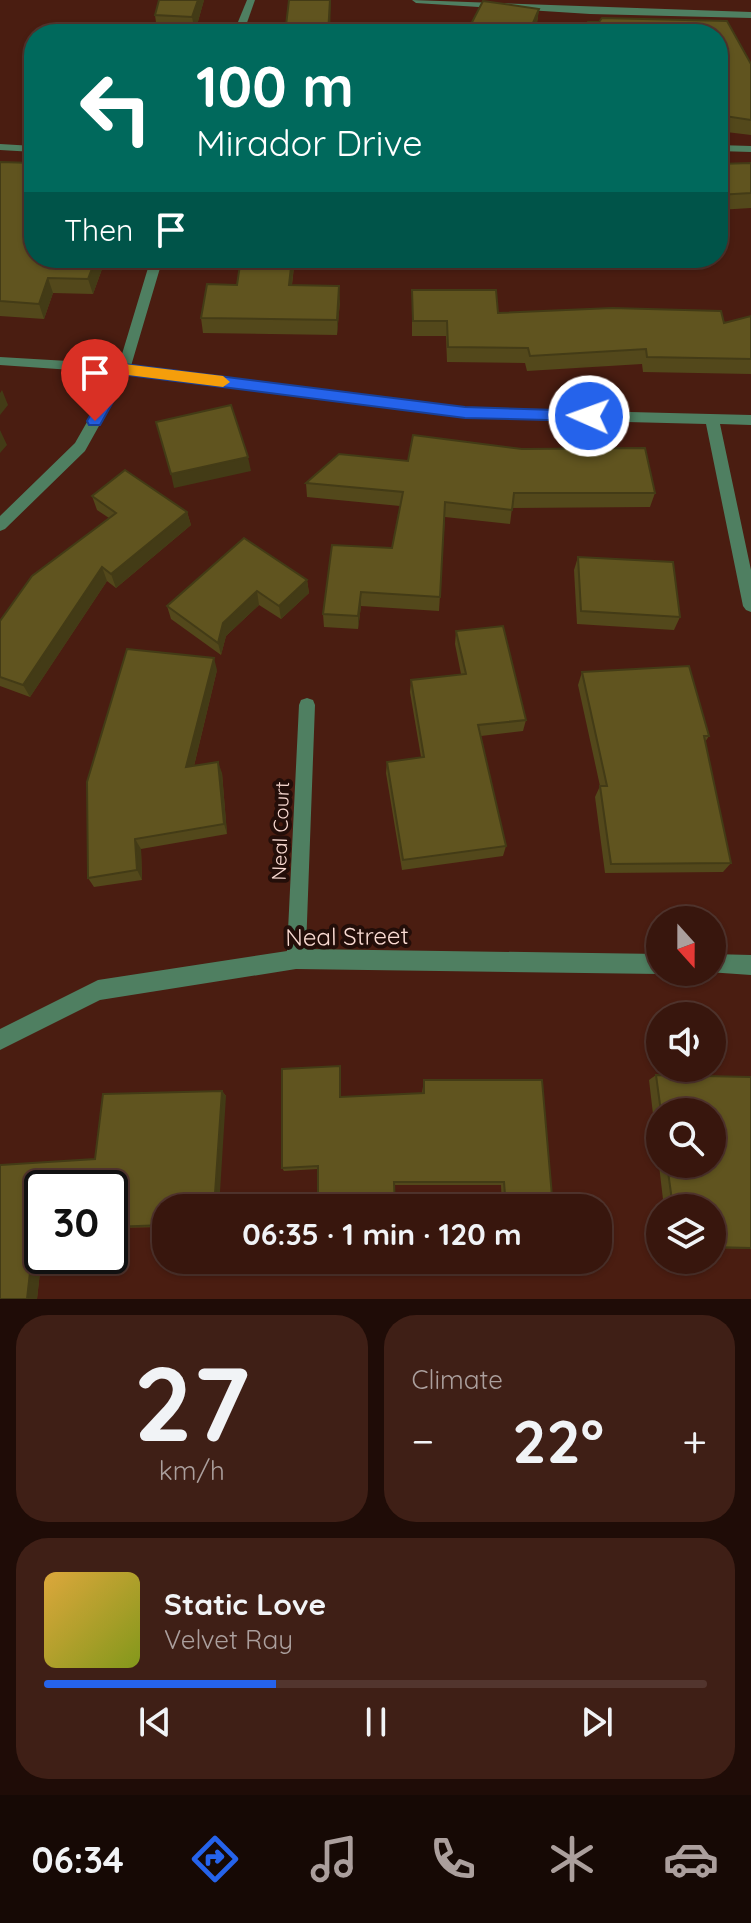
<!DOCTYPE html>
<meta charset="utf-8">
<style>
body{margin:0;font-family:Quicksand,sans-serif;background:#3f1f16;color:#f1f3f6;height:100vh;display:flex;flex-direction:column;font-size:30px;white-space:nowrap}
*{box-sizing:border-box;margin:0}
p{font-size:26px;color:#ab9f9d}
.icon{flex:none;width:44px;height:44px;fill:none;stroke:currentColor;stroke-width:2;stroke-linecap:round;stroke-linejoin:round}
.map{position:relative;height:1299px;overflow:hidden}
.drawer{display:flex;flex-direction:column;gap:16px;padding:16px;background:#1f0c07;flex:1}
.drawer>*{flex:none}
.top-card{position:absolute;left:24px;top:24px;width:704px;height:244px;border-radius:32px;box-shadow:0 2px 6px #0004,0 0 0 2px #52352e;background:#00695c;color:#fff;overflow:hidden}
.needle{width:52px;rotate:159deg}
.fabs{position:absolute;left:646px;top:906px;display:grid;gap:16px}
.fabs a{display:grid;place-items:center;width:80px;height:80px;border-radius:50%;background:#38160d;box-shadow:0 2px 6px #0004,0 0 0 2px #52352e;font-size:40px}
.speed{position:absolute;left:24px;top:1170px;display:flex;gap:16px;font-size:40px;font-weight:700;text-align:center}
.speed>*{display:grid;place-content:center;width:104px;height:104px;border-radius:50%;background:#38160d;box-shadow:0 2px 6px #0004,0 0 0 2px #52352e;line-height:1}
.speed .limit{border:4px solid #111;border-radius:12px;background:#fff;color:#111}
.pin{position:absolute;display:grid;place-items:center;width:68px;height:68px;color:#fff;margin:-82px -34px;border-radius:50% 50% 50% 0;rotate:-45deg;box-shadow:0 0 8px #0007}
.pin .icon{rotate:45deg}
.me{position:absolute;width:88px;margin:-44px;rotate:272deg;stroke-linejoin:round;filter:drop-shadow(0 0 6px #0008)}
.turn{display:flex;align-items:center;gap:28px;height:168px;padding:0 40px;font-size:36px}
.turn .icon{width:104px;height:104px;stroke-width:2.5}
.turn b{display:block;font-size:56px;line-height:68px}
.then{display:flex;align-items:center;height:76px;padding:0 40px;background:#0003;gap:16px;font-size:30px}
.big{font-size:60px;font-weight:800;line-height:1.1}
.drawer .tile{flex:1;display:flex;flex-direction:column;justify-content:center;gap:12px;min-width:0;padding:0 28px;border-radius:32px;background:#3f1f16}
.drawer .dial{align-items:center;gap:0}
.dial b{font-size:104px;line-height:1}
.song{display:flex;align-items:center;gap:24px}
.cover{width:96px;height:96px;border-radius:12px;background:linear-gradient(135deg,hsl(40 70% 55%),hsl(70 70% 35%))}
.played{height:8px;border-radius:4px;background:linear-gradient(90deg,#2563eb 35%,#52352e 35%)}
.keys{display:flex;justify-content:space-around;direction:ltr}
.heat{display:flex;justify-content:space-between;align-items:center;font-size:44px;direction:ltr}
.drawer .tiles{flex:1;display:grid;gap:16px;grid-template-columns:1fr 1fr}
.tile:last-child{grid-column:span 2}
.trip{position:absolute;left:152px;top:1194px;width:460px;height:80px;border-radius:32px;background:#38160d;box-shadow:0 2px 6px #0004,0 0 0 2px #52352e;font-weight:800;line-height:80px;text-align:center}
.tabs{display:flex;height:128px;justify-content:space-around;align-items:center;background:#160905;color:#ab9f9d}
.tabs .icon{width:56px;height:56px}
.tabs .active{color:#2563eb}
.tabs b{font-size:36px;color:#f1f3f6}
.map>svg:first-child{display:block}
.lines{fill:none;stroke-linecap:round;stroke-linejoin:round}
.street{fill:#4f7f61;fill-rule:evenodd}
.wall{fill:#53481b;fill-rule:evenodd}
.shaded-wall{fill:#433b16}
.building{fill:#60541f;stroke:#433b16;stroke-width:2}
.route{fill:#2563eb;stroke:#184099;stroke-width:2}
.slow{fill:#f59e0b}
.labels{text-anchor:middle;dominant-baseline:central;stroke-width:8;stroke-linejoin:round;paint-order:stroke}
.street-label{font-size:20px;fill:#fadbd3;stroke:#230e09}
.near-street-label{font-size:24px;fill:#fadbd3;stroke:#230e09}
</style>
<div class="map">
<svg width="751" height="1299" viewBox="0 0 751 1299">
<rect width="100%" height="100%" fill="#4a1d11"/>
<g class="lines">
<!-- street -->
<g class="street">
<path d="M 247,0 L 255,0 L 243,34 L 233,34 Z"/>
<path d="M 412,0 L 751,12 L 751,18 L 590,14 L 416,3 Z"/>
<path d="M 0,144 L 34,146 L 34,152 L 0,150 Z"/>
<path d="M 718,145 L 751,146 L 751,152 L 718,151 Z"/>
<path d="M 151,258 L 163,258 L 131,366 L 465,408 L 751,415 L 751,425 L 720,424 L 751,570 L 751,612 L 746,610 L 743,606 L 706,424 L 465,418 L 128,374 L 85,451 L 5,529 L 0,531 L 0,516 L 75,443 L 115,373 L 0,365 L 0,357 L 119,364 Z"/>
<path d="M 307,698 L 313,700 L 315,705 L 306,949 L 660,954 L 660,972 L 664,972 L 660,974 L 296,969 L 100,1000 L 0,1050 L 0,1029 L 98,980 L 287,951 L 299,705 L 301,700 Z"/>
<path d="M 712,954 L 751,955 L 751,975 L 708,972 L 712,972 Z"/>
</g>
</g>
<!-- wall -->
<g class="wall">
<path d="M 204,0 L 195,32 L 157,30 L 155,15 Z"/>
<path d="M 539,9 L 537,23 L 552,25 L 551,34 L 469,34 L 469,28 Z"/>
<path d="M 602,18 L 727,21 L 751,64 L 751,135 L 718,131 L 718,34 L 586,34 L 588,22 L 599,22 Z"/>
<path d="M 34,88 L 34,110 L 30,97 Z"/>
<path d="M 0,162 L 34,258 L 106,258 L 93,294 L 53,293 L 44,319 L 0,316 Z"/>
<path d="M 751,163 L 751,208 L 718,210 L 718,164 Z"/>
<path d="M 241,258 L 295,258 L 292,285 L 340,301 L 337,335 L 203,333 L 201,318 L 237,285 Z"/>
<path d="M 412,290 L 498,313 L 724,323 L 751,316 L 751,374 L 643,372 L 642,364 L 527,371 L 525,363 L 447,362 L 446,336 L 412,336 Z"/>
<path d="M 306,483 L 655,493 L 650,507 L 512,508 L 510,524 L 445,517 L 439,611 L 361,606 L 358,629 L 324,627 L 323,614 L 392,548 L 400,506 L 307,497 Z"/>
<path d="M 92,496 L 187,512 L 191,525 L 116,588 L 107,581 L 30,697 L 0,686 L 0,621 L 109,518 L 97,510 Z"/>
<path d="M 578,557 L 680,617 L 674,630 L 577,624 L 574,570 Z"/>
<path d="M 307,580 L 309,593 L 281,619 L 259,605 L 226,636 L 221,655 L 171,619 L 167,606 Z"/>
<path d="M 456,631 L 526,720 L 523,731 L 481,736 L 506,846 L 503,856 L 402,870 L 386,773 L 387,762 L 421,757 L 410,692 L 411,680 L 461,674 L 455,644 Z"/>
<path d="M 217,670 L 194,766 L 222,773 L 227,834 L 141,849 L 142,880 L 94,887 L 88,878 Z"/>
<path d="M 582,672 L 709,736 L 705,742 L 731,863 L 723,872 L 605,873 L 595,797 L 600,786 L 578,685 Z"/>
<path d="M 340,1066 L 341,1097 L 422,1093 L 424,1080 L 553,1208 L 502,1208 L 501,1185 L 394,1185 L 318,1169 L 284,1171 L 282,1168 Z"/>
<path d="M 656,1075 L 751,1077 L 751,1249 L 712,1248 L 712,1208 L 664,1208 L 649,1080 ZM 660,1112 L 712,1164 L 660,1164 Z"/>
<path d="M 222,1091 L 226,1096 L 166,1208 L 166,1227 L 110,1228 L 110,1188 L 42,1188 L 42,1254 L 37,1299 L 0,1299 L 0,1165 L 95,1159 Z"/>
</g>
<!-- shaded-wall -->
<g class="shaded-wall">
<path d="M 198,0 L 204,0 L 195,32 L 192,17 Z"/>
<path d="M 330,0 L 331,0 L 330,34 L 328,34 Z"/>
<path d="M 539,9 L 537,23 L 533,23 Z"/>
<path d="M 96,258 L 106,258 L 93,294 L 88,279 Z"/>
<path d="M 292,258 L 295,258 L 290,300 L 289,285 Z"/>
<path d="M 48,278 L 53,293 L 44,319 L 39,304 Z"/>
<path d="M 339,286 L 340,301 L 337,335 L 337,320 Z"/>
<path d="M 2,390 L 8,405 L 0,415 L 0,393 Z"/>
<path d="M 0,430 L 7,445 L 0,453 Z"/>
<path d="M 248,457 L 251,471 L 174,488 L 171,474 Z"/>
<path d="M 187,512 L 191,525 L 116,588 L 111,574 Z"/>
<path d="M 102,567 L 107,581 L 30,697 L 23,685 Z"/>
<path d="M 307,580 L 309,593 L 281,619 L 279,606 Z"/>
<path d="M 257,591 L 259,605 L 226,636 L 221,655 L 218,643 L 223,623 Z"/>
<path d="M 361,592 L 361,606 L 358,629 L 358,616 Z"/>
<path d="M 214,658 L 217,670 L 191,778 L 186,767 Z"/>
<path d="M 218,762 L 222,773 L 227,834 L 224,824 Z"/>
<path d="M 135,839 L 141,849 L 142,880 L 137,870 Z"/>
<path d="M 222,1091 L 226,1096 L 219,1208 L 214,1208 Z"/>
<path d="M 35,1228 L 42,1229 L 42,1254 L 37,1299 L 27,1299 Z"/>
</g>
<!-- building -->
<g class="building">
<path d="M 159,0 L 198,0 L 192,17 L 155,15 Z"/>
<path d="M 289,0 L 330,0 L 328,34 L 285,34 Z"/>
<path d="M 483,1 L 539,9 L 533,23 L 552,25 L 548,34 L 492,34 L 492,31 L 469,28 Z"/>
<path d="M 602,18 L 727,21 L 751,64 L 751,120 L 718,115 L 718,34 L 587,34 L 588,22 L 599,22 Z"/>
<path d="M 0,162 L 34,163 L 34,258 L 96,258 L 88,279 L 48,278 L 39,304 L 0,301 Z"/>
<path d="M 751,163 L 751,193 L 718,195 L 718,164 Z"/>
<path d="M 241,258 L 292,258 L 289,285 L 339,286 L 337,320 L 201,318 L 207,284 L 237,285 Z"/>
<path d="M 412,290 L 496,290 L 498,313 L 612,308 L 721,311 L 724,323 L 751,316 L 751,359 L 647,357 L 646,349 L 530,356 L 528,348 L 448,347 L 447,321 L 413,321 Z"/>
<path d="M 231,405 L 248,457 L 171,474 L 156,422 Z"/>
<path d="M 413,435 L 522,449 L 645,448 L 655,493 L 514,493 L 512,510 L 445,502 L 440,597 L 361,592 L 358,616 L 323,614 L 332,545 L 392,548 L 403,492 L 306,483 L 339,454 L 408,461 Z"/>
<path d="M 125,470 L 187,512 L 111,574 L 102,567 L 23,685 L 0,677 L 0,621 L 32,576 L 116,513 L 92,496 Z"/>
<path d="M 244,538 L 307,580 L 279,606 L 257,591 L 223,623 L 218,643 L 167,606 Z"/>
<path d="M 578,557 L 673,562 L 680,617 L 581,611 Z"/>
<path d="M 503,626 L 526,720 L 478,725 L 506,846 L 403,860 L 387,762 L 424,757 L 411,680 L 466,674 L 456,631 Z"/>
<path d="M 127,649 L 214,658 L 186,767 L 218,762 L 224,824 L 135,839 L 137,870 L 88,878 L 87,782 Z"/>
<path d="M 689,666 L 709,736 L 704,736 L 731,863 L 611,864 L 600,786 L 607,786 L 582,672 Z"/>
<path d="M 340,1066 L 340,1097 L 424,1093 L 424,1080 L 542,1080 L 553,1208 L 506,1208 L 504,1182 L 394,1182 L 395,1208 L 318,1208 L 318,1166 L 282,1168 L 282,1069 Z"/>
<path d="M 656,1075 L 751,1077 L 751,1248 L 712,1247 L 712,1208 L 673,1208 L 667,1164 L 712,1164 L 712,1112 L 661,1112 Z"/>
<path d="M 222,1091 L 214,1208 L 166,1208 L 166,1225 L 110,1227 L 110,1188 L 42,1188 L 42,1228 L 35,1228 L 27,1299 L 0,1299 L 0,1165 L 95,1159 L 103,1094 Z"/>
</g>
<!-- route -->
<path class="route" d="M 124,364 L 465,407 L 589,411 L 596,416 L 589,421 L 465,418 L 128,375 L 100,425 L 89,425 L 87,421 L 117,369 Z"/>
<!-- slow -->
<path class="slow" d="M 124,364 L 223,376 L 230,382 L 223,387 L 128,375 L 116,378 L 117,369 Z"/>
<g class="labels">
<!-- street labels -->
<g class="street-label">
<text transform="translate(280 831) rotate(-88)">Neal Court</text>
</g>
<!-- near-street labels -->
<g class="near-street-label">
<text transform="translate(347 936) rotate(-1)">Neal Street</text>
</g>
</g>
</svg>
<div class="fabs">
<a><svg class="needle" viewBox="-14 -14 28 28"><path d="M0-13l5 13h-10z" fill="#e53935"/><path d="M0 13l5-13h-10z" fill="#ab9f9d"/></svg></a>
<a><svg class="icon" aria-label="sound" viewBox="0 0 24 24"><path d="M4 9h4l5-4v14l-5-4H4zM17 9q2 3 0 6"/></svg></a>
<a><svg class="icon" aria-label="search" viewBox="0 0 24 24"><circle cx="10" cy="10" r="6"/><path d="M15 15l6 6"/></svg></a>
<a><svg class="icon" aria-label="layers" viewBox="0 0 24 24"><path d="M12 4l9 5-9 5-9-5zM3 14l9 5 9-5"/></svg></a>
</div>
<div class="speed"><div class="limit">30</div></div>
<div class="pin" style="left:95px;top:421px;background:#d93025"><svg class="icon" aria-label="arrive" viewBox="0 0 24 24"><path d="M6 21V4h12l-3 4 3 4H6"/></svg></div>
<svg class="me" style="left:589px;top:416px" viewBox="-20 -20 40 40"><circle r="17" fill="#2563eb" stroke="#fff" stroke-width="3"/><path d="M0-11L8 9 0 5-8 9z" fill="#fff"/></svg>
<div class="trip">06:35 · 1 min · 120 m</div>
<div class="top-card">
<div class="turn"><svg class="icon" aria-label="left" viewBox="0 0 24 24"><path d="M17 20v-9H6M10 6l-5 5 5 5"/></svg><div><b>100 m</b>Mirador Drive</div></div>
<div class="then">Then<svg class="icon" aria-label="arrive" viewBox="0 0 24 24"><path d="M6 21V4h12l-3 4 3 4H6"/></svg></div>
</div>
</div>
<section class="drawer">
<div class="tiles">
<div class="tile dial"><b>27</b><p>km/h</p></div>
<div class="tile"><p>Climate</p>
<div class="heat"><a>−</a><b class="big">22°</b><a>+</a></div>
</div>
<div class="tile">
<div class="song"><i class="cover"></i><div><b>Static Love</b><p>Velvet Ray</p></div></div>
<div class="played"></div>
<div class="keys"><svg class="icon" aria-label="previous" viewBox="0 0 24 24"><path d="M18 5L8 12l10 7zM5 5v14"/></svg><svg class="icon" aria-label="pause" viewBox="0 0 24 24"><path d="M8 5v14M16 5v14"/></svg><svg class="icon" aria-label="next" viewBox="0 0 24 24"><path d="M6 5l10 7-10 7zM19 5v14"/></svg></div>
</div>
</div>
</section>
<nav class="tabs">
<b>06:34</b>
<svg class="icon active" aria-label="directions" viewBox="0 0 24 24"><path d="M12 3l9 9-9 9-9-9zM9 14v-3h6M13 9l2 2-2 2"/></svg>
<svg class="icon" aria-label="music" viewBox="0 0 24 24"><path d="M9 18V5l10-2v13"/><circle cx="6" cy="18" r="3"/><circle cx="16" cy="16" r="3"/></svg>
<svg class="icon" aria-label="phone" viewBox="0 0 24 24"><path d="M5 4h4l2 5-3 2q2 4 5 5l2-3 5 2v4C11 20 4 13 5 4z"/></svg>
<svg class="icon" aria-label="climate" viewBox="0 0 24 24"><path d="M12 3v18M4 7l16 10M4 17L20 7"/></svg>
<svg class="icon" aria-label="car" viewBox="0 0 24 24"><path d="M5 17H2v-5l4-1 3-4h7l3 4 3 1v5h-3M9 17h6M6 11h13"/><circle cx="7" cy="17" r="2"/><circle cx="17" cy="17" r="2"/></svg>
</nav>
